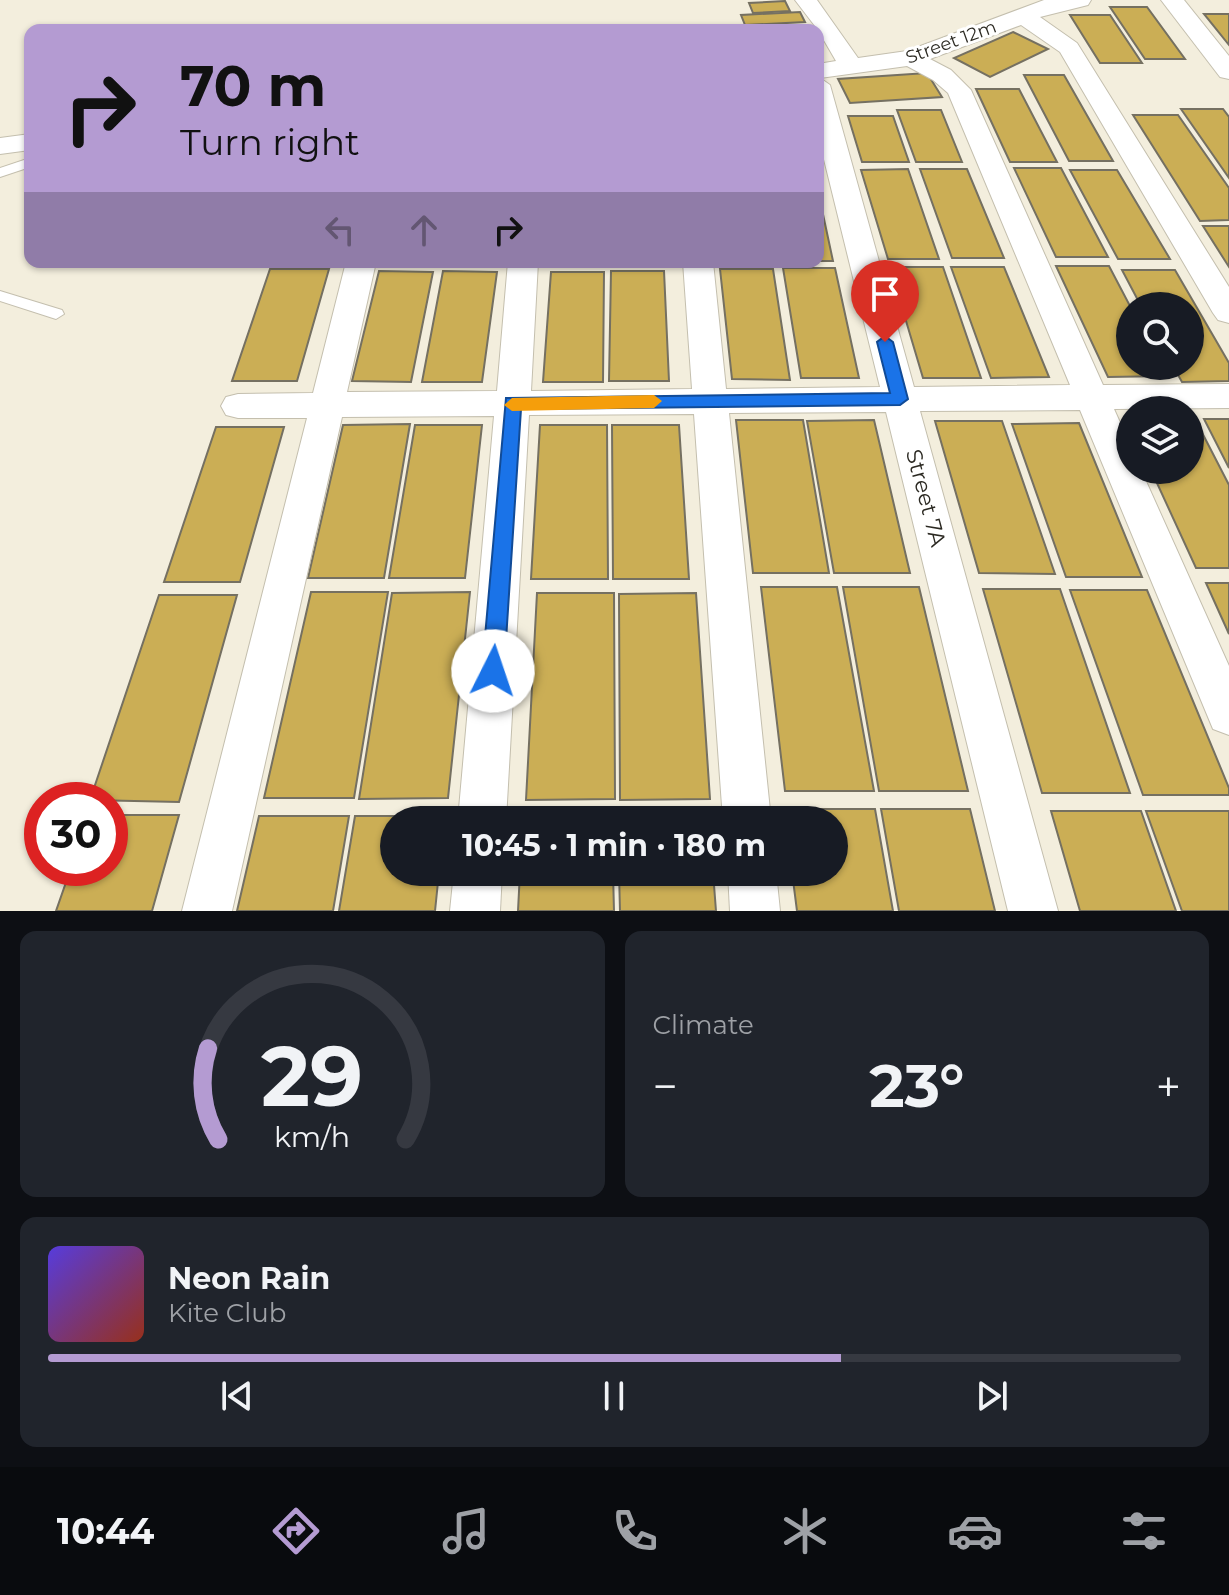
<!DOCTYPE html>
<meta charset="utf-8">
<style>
body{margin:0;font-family:Montserrat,sans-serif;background:#20242c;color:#f1f3f6;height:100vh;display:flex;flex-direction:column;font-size:30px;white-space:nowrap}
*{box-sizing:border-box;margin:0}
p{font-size:26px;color:#9ea1a6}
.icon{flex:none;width:44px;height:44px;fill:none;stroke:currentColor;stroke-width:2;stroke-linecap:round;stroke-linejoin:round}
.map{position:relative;height:911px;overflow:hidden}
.sheet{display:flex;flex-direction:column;gap:20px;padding:20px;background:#0d0f14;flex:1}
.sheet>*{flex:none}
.guide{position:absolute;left:24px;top:24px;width:800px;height:244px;border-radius:16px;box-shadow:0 2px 6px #0004;background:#b49bd2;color:#111;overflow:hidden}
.tools{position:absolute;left:1116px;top:292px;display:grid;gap:16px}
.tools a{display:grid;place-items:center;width:88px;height:88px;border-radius:50%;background:#171b24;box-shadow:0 2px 6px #0004;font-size:40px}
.speed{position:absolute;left:24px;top:782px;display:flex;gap:16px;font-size:40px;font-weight:700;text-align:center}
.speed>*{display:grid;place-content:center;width:104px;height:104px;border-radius:50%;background:#171b24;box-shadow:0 2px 6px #0004;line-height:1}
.speed .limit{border:12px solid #d22;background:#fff;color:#111}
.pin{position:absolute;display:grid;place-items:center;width:68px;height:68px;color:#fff;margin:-82px -34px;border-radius:50% 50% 50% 0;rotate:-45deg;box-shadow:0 0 8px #0007}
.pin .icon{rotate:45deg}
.me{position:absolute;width:88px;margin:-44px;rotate:4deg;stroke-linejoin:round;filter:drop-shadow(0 0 6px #0008)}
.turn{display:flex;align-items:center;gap:28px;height:168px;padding:0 24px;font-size:36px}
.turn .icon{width:104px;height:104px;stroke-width:2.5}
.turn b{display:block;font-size:56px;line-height:68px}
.lanes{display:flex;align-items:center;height:76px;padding:0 24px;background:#0003;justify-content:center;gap:40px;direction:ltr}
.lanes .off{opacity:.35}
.big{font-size:60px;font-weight:700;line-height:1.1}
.sheet .widget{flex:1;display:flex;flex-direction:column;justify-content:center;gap:12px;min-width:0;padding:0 28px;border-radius:16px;background:#20242c}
.sheet .dial{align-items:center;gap:0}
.dial svg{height:208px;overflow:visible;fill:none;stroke:#363941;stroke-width:7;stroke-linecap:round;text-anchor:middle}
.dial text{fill:#f1f3f6;stroke:none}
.song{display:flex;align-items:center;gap:24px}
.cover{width:96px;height:96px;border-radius:12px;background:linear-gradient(135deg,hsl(250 70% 55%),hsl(10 70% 35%))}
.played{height:8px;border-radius:4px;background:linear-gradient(90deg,#b49bd2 70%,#363941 70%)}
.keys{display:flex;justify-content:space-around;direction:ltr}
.heat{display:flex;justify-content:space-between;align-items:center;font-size:44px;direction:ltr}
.sheet .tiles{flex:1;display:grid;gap:20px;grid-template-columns:1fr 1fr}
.widget:last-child{grid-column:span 2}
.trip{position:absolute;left:380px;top:806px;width:468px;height:80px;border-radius:40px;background:#171b24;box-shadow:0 2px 6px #0004;font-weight:700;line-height:80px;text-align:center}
.dock{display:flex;height:128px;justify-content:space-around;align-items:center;background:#090b0e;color:#9ea1a6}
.dock .icon{width:56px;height:56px}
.dock .active{color:#b49bd2}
.dock b{font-size:36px;color:#f1f3f6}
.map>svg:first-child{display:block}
.building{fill:#cbae55;stroke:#757061;stroke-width:2}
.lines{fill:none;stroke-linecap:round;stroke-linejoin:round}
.service-casing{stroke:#c4bfae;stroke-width:2}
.minor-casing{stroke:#c4bfae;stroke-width:2}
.service{fill:#fff;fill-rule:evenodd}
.minor{fill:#fff;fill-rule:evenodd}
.route{fill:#1a73e8;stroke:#114b97;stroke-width:2}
.slow{fill:#f59e0b}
.labels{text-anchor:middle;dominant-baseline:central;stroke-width:6;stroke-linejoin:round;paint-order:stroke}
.far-street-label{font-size:18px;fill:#2b2922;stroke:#fff}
.street-label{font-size:22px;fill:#2b2922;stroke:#fff}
</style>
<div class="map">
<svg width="1229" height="911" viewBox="0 0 1229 911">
<rect width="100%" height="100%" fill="#f3eedd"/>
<!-- building -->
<g class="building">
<path d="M 785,1 L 790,11 L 753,13 L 749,3 Z"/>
<path d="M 1110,7 L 1147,7 L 1185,59 L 1145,59 Z"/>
<path d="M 800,12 L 805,22 L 745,25 L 741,15 Z"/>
<path d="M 1204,14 L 1229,14 L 1229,45 Z"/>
<path d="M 1070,15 L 1110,15 L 1142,63 L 1100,63 Z"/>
<path d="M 1013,32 L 1048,49 L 990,77 L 954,58 Z"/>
<path d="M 927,73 L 942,97 L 850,103 L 838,79 Z"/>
<path d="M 1024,75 L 1064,75 L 1113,161 L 1069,161 Z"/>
<path d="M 976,89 L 1019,89 L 1057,162 L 1010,162 Z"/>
<path d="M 1181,109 L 1223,109 L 1229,117 L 1229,178 Z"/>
<path d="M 897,110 L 941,110 L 962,162 L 916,162 Z"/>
<path d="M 1133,115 L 1178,115 L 1229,188 L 1229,220 L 1200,221 Z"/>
<path d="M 848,116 L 893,116 L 909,162 L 862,162 Z"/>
<path d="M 1014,168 L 1061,168 L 1108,257 L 1056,257 Z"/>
<path d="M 908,169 L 939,259 L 888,259 L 861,170 Z"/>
<path d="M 920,169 L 967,169 L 1004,258 L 952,258 Z"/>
<path d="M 1070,170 L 1117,170 L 1170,259 L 1118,259 Z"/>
<path d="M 818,191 L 833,261 L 818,261 Z"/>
<path d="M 1203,226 L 1229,226 L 1229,267 Z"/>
<path d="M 1056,266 L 1109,266 L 1130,306 L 1130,366 L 1161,366 L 1167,376 L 1108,377 Z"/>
<path d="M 890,267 L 943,267 L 981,378 L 923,378 Z"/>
<path d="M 951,267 L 1004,267 L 1049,377 L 991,378 Z"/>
<path d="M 783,268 L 835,268 L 859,378 L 801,378 Z"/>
<path d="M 270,269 L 329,269 L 297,381 L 232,381 Z"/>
<path d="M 720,269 L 773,269 L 790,380 L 732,379 Z"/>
<path d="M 1122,270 L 1175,270 L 1229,363 L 1229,381 L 1182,382 L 1173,366 L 1190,366 L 1190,306 L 1141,306 Z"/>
<path d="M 379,271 L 433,272 L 411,382 L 352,381 Z"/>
<path d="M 443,271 L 497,272 L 482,382 L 422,382 Z"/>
<path d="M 611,271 L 664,271 L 669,381 L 609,381 Z"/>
<path d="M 551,272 L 604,272 L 603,382 L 543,382 Z"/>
<path d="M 1190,417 L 1194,417 L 1229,485 L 1229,568 L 1196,568 L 1151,470 L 1190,470 Z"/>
<path d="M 1204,419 L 1229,419 L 1229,468 Z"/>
<path d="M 736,420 L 803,420 L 829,573 L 753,573 Z"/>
<path d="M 874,420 L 910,573 L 834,573 L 807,421 Z"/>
<path d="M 935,421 L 1002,421 L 1055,574 L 979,573 Z"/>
<path d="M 1079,423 L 1142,577 L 1066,577 L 1012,424 Z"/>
<path d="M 410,424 L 384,578 L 308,578 L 343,425 Z"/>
<path d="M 415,425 L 482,425 L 465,578 L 389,578 Z"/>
<path d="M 540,425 L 607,425 L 608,579 L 531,579 Z"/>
<path d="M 612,425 L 679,425 L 689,579 L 613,579 Z"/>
<path d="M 216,427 L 284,427 L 240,582 L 164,582 Z"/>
<path d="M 1206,583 L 1229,583 L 1229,634 Z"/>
<path d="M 761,587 L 837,587 L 874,791 L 785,791 Z"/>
<path d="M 843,587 L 919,587 L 968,791 L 879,791 Z"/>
<path d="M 983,589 L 1060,589 L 1130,793 L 1042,793 Z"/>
<path d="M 1070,590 L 1147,590 L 1229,788 L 1229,795 L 1143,795 Z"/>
<path d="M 311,592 L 388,592 L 354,798 L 264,798 Z"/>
<path d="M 470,592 L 448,798 L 359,799 L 392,593 Z"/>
<path d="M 537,593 L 614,593 L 615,799 L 526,800 Z"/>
<path d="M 696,593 L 710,799 L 620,800 L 619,594 Z"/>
<path d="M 159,595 L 237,595 L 179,802 L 90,800 Z"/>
<path d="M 785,809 L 875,809 L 893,911 L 797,911 L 792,872 L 834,872 L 834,820 L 786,820 Z"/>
<path d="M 881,809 L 970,809 L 995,911 L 899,911 Z"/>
<path d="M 1051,811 L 1141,811 L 1176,911 L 1080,911 Z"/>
<path d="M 1146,811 L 1229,811 L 1229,911 L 1182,911 Z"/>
<path d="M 110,815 L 179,815 L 152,911 L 56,911 L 71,868 L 110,868 Z"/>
<path d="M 259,816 L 349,816 L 333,911 L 237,911 Z"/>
<path d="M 355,816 L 445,816 L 445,820 L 394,820 L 394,872 L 439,872 L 435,911 L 339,911 Z"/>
<path d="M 613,817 L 613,820 L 523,820 L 523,818 Z"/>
<path d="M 619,817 L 709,818 L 710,820 L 619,820 Z"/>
<path d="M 520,872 L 613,872 L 614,911 L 518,911 Z"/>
<path d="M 619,872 L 713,872 L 716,911 L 620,911 Z"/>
</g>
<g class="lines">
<!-- service casing -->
<g class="service-casing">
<g id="service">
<path d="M 30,158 L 30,167 L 0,177 L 0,168 Z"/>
<path d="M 0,291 L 62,310 L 64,314 L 56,319 L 0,301 Z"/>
</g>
</g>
<!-- minor casing -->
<g class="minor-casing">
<g id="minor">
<path d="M 795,0 L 817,0 L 858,58 L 907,51 L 1044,0 L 1091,0 L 1088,5 L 1040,17 L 1077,43 L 1229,287 L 1229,323 L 1218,320 L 1213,313 L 1060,52 L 1021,25 L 930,59 L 951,70 L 971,90 L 1103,385 L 1229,384 L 1229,408 L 1114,409 L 1130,445 L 1130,470 L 1141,470 L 1229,666 L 1229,735 L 1213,729 L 1080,410 L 920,411 L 1058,911 L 1008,911 L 886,412 L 729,413 L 771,820 L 723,820 L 694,414 L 529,415 L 506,820 L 458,820 L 494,416 L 342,417 L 232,911 L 182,911 L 307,418 L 238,418 L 226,415 L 221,406 L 226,397 L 238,394 L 313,393 L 346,262 L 376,262 L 347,392 L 497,391 L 508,262 L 538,262 L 531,391 L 692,389 L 683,262 L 713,262 L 726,389 L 880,387 L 818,135 L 818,64 L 836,61 L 818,30 ZM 907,66 L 933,80 L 948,93 L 1070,385 L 914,387 L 830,85 L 820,78 Z"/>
<path d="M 1161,0 L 1184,0 L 1229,56 L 1229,79 L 1220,77 Z"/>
<path d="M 30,134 L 30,150 L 0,154 L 0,138 Z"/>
<path d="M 454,872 L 502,872 L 500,911 L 450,911 Z"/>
<path d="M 728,872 L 776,872 L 780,911 L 730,911 Z"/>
</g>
</g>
<!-- service -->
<use href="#service" class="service"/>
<!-- minor -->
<use href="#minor" class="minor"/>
</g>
<!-- route -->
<path class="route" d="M 885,336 L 893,342 L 908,399 L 900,405 L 521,409 L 504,671 L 500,678 L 493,681 L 485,678 L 482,671 L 506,398 L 890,393 L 877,342 Z"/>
<!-- slow -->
<path class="slow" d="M 654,395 L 662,401 L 654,408 L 512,411 L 504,405 L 512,398 Z"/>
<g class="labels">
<!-- far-street labels -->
<g class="far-street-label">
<text transform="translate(951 42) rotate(-20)">Street 12m</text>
</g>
<!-- street labels -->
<g class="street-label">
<text transform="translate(926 498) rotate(75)">Street 7A</text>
</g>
</g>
</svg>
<div class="tools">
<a><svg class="icon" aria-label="search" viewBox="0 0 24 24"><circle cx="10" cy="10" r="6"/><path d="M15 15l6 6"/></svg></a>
<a><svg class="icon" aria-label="layers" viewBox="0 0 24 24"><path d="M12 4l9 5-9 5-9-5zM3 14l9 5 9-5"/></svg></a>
</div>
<div class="speed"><div class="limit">30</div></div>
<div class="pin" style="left:885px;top:342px;background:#d93025"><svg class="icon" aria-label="arrive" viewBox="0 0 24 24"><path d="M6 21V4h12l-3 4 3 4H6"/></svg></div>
<svg class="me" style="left:493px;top:671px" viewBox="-20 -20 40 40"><circle r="19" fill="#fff"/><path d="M0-13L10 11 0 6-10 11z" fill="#1a73e8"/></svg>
<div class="trip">10:45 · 1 min · 180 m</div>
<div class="guide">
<div class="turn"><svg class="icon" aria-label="right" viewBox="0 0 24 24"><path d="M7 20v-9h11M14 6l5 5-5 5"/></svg><div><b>70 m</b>Turn right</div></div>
<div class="lanes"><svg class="icon off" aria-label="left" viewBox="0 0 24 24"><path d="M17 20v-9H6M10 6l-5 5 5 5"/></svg><svg class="icon off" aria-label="ahead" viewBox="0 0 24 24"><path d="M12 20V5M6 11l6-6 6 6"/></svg><svg class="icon" aria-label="right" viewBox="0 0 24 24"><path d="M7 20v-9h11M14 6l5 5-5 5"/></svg></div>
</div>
</div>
<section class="sheet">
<div class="tiles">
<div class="widget dial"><svg viewBox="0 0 100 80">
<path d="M14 69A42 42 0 1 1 86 69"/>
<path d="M14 69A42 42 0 0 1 10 34" stroke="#b49bd2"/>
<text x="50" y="56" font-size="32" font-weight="700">29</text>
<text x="50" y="72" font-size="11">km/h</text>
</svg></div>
<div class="widget"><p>Climate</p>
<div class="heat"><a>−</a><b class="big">23°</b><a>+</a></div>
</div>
<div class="widget">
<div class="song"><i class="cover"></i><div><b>Neon Rain</b><p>Kite Club</p></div></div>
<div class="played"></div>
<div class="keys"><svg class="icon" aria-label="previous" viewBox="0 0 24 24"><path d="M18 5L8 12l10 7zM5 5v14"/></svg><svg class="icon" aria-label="pause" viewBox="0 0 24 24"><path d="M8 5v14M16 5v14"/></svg><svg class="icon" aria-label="next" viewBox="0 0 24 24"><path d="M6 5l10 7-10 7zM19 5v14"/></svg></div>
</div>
</div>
</section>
<nav class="dock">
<b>10:44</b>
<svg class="icon active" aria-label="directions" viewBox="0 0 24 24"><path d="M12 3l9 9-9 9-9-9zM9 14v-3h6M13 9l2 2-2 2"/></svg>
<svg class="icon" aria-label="music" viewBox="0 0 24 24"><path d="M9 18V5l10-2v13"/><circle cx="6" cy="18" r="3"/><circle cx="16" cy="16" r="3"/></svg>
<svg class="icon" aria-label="phone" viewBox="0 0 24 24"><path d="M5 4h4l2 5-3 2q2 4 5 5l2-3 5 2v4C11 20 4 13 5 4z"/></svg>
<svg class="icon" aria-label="climate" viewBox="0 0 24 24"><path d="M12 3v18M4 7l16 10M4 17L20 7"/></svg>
<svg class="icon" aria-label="car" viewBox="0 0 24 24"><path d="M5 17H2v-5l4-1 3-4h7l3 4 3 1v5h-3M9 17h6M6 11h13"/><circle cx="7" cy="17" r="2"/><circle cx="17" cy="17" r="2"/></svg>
<svg class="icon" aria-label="filters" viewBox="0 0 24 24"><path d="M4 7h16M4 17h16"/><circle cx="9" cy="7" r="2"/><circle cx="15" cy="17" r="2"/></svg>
</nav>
